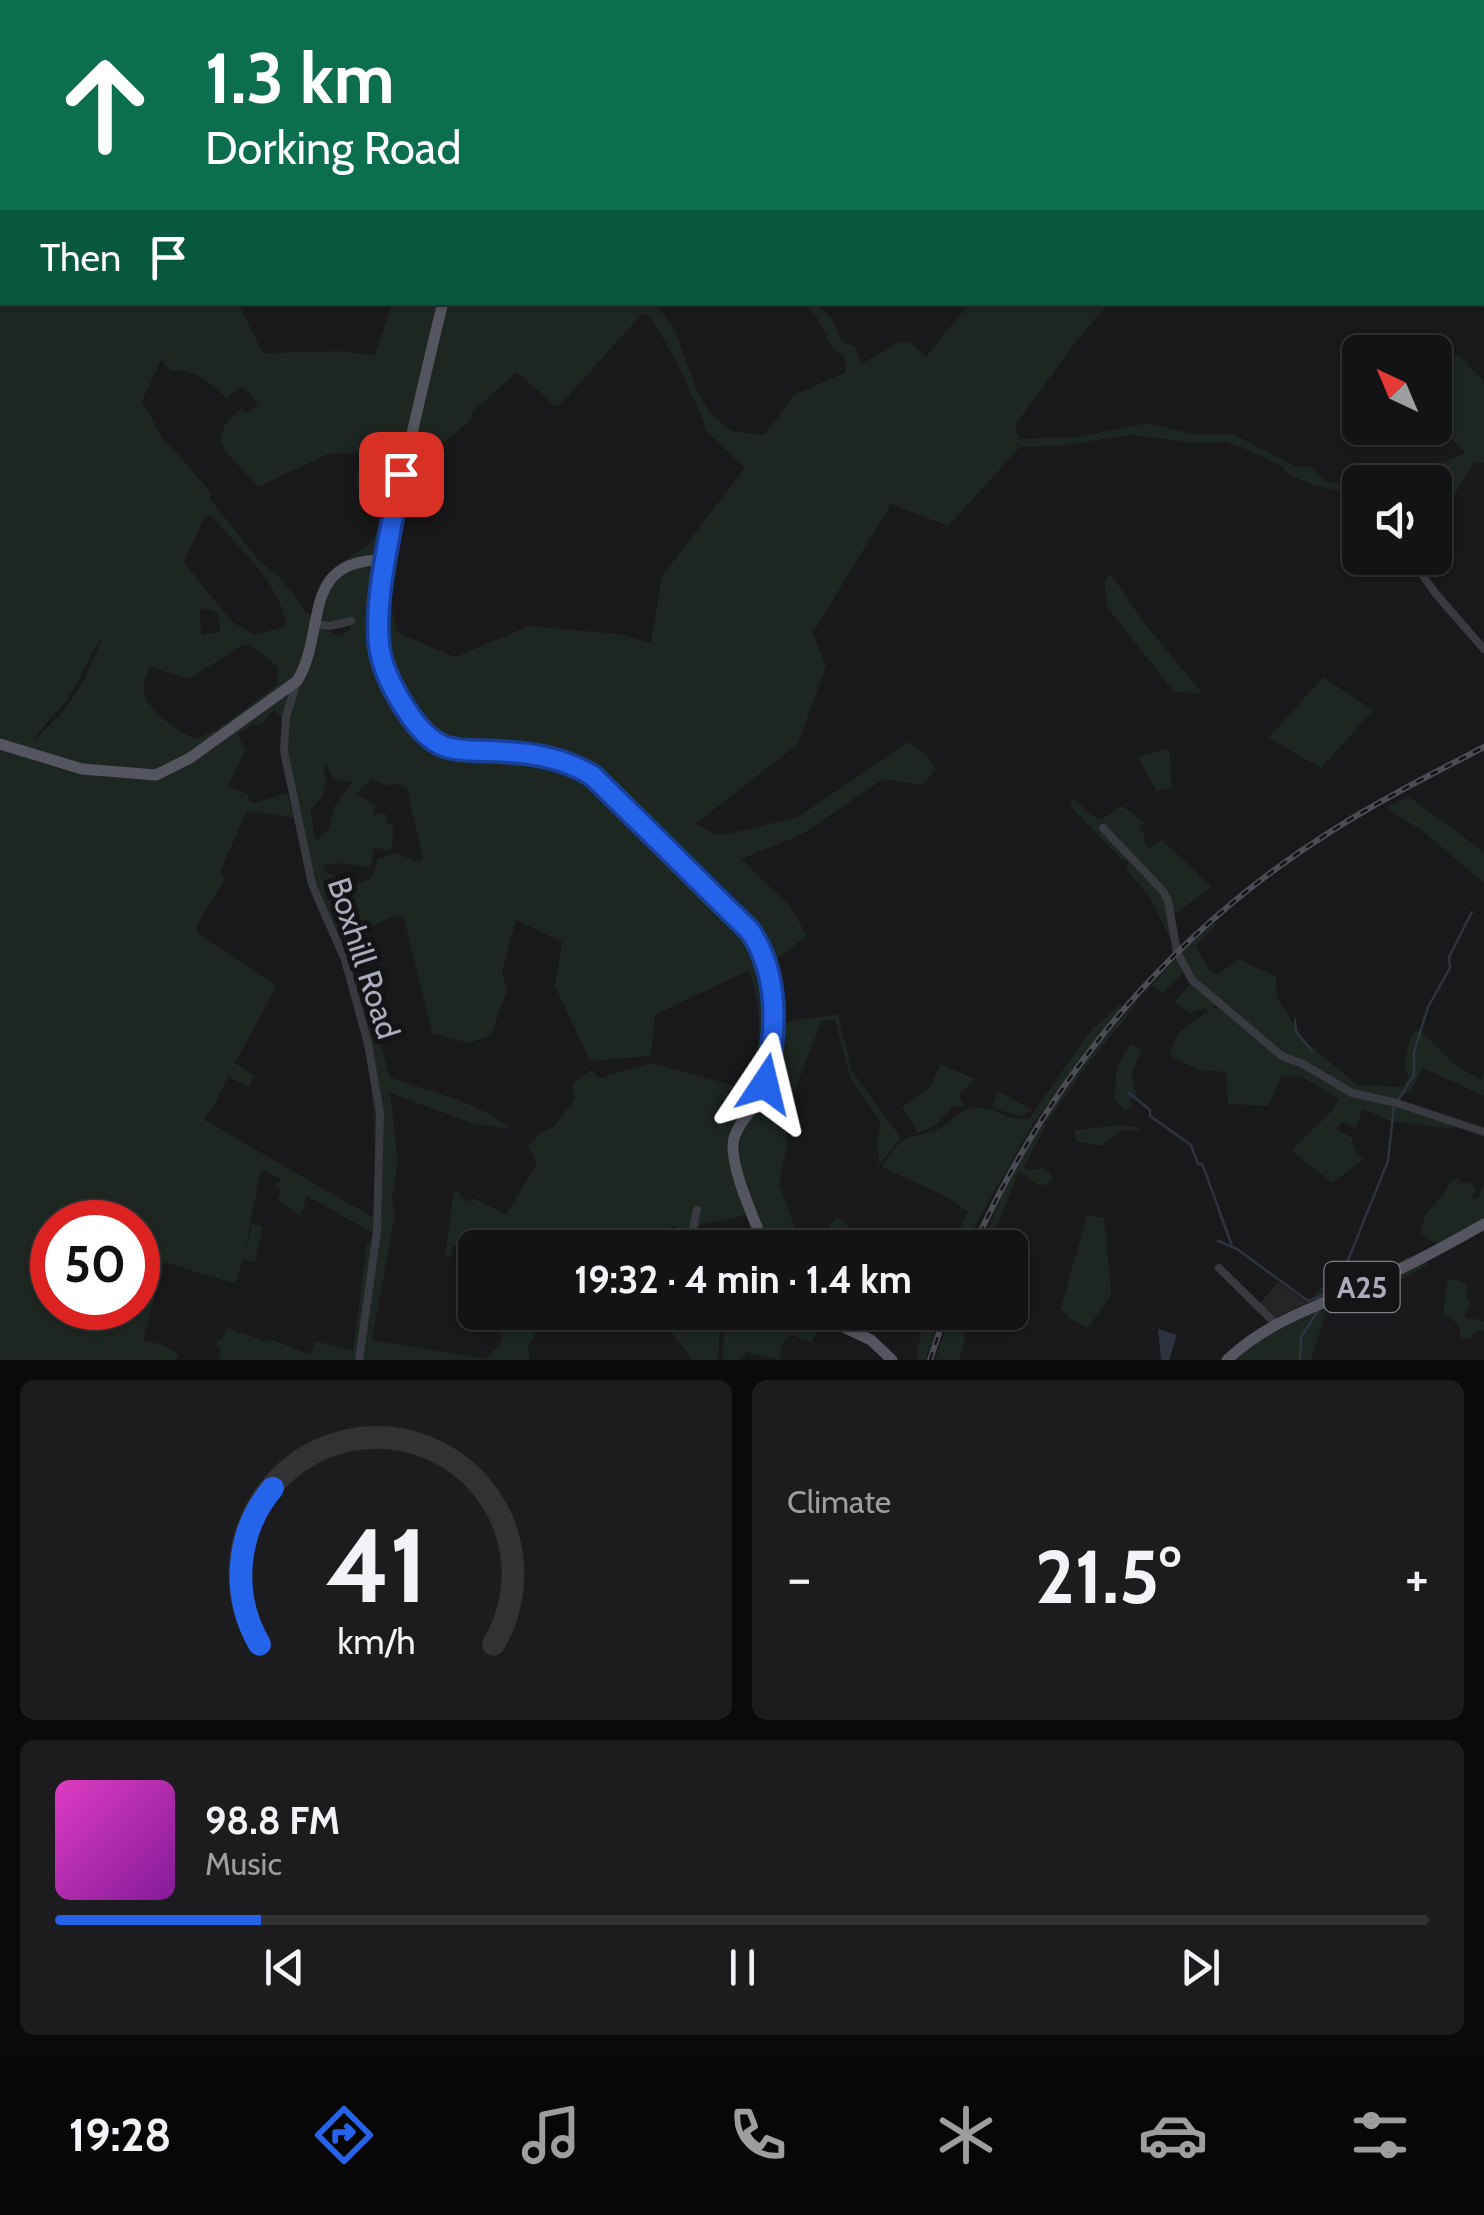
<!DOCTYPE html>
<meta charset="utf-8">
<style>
body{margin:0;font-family:Cabin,sans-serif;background:#1c1b1d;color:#f1f3f6;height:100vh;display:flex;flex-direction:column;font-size:38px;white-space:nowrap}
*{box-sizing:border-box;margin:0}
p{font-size:32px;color:#9d9ea0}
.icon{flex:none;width:55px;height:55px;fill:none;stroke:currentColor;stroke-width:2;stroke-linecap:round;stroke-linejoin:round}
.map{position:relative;height:1360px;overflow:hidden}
.details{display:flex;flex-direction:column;gap:20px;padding:20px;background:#0a0a0b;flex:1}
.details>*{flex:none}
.guide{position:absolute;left:0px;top:0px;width:1485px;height:305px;box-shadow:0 2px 8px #0004,0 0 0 2px #323234;background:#0b6e4f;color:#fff;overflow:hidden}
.needle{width:65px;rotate:316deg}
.fabs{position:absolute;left:1342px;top:335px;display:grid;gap:20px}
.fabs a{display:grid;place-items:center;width:110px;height:110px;border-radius:15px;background:#131214;box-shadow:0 2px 8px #0004,0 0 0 2px #323234;font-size:50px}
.speed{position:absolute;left:30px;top:1200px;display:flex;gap:20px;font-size:50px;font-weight:700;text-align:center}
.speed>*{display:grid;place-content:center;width:130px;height:130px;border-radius:50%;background:#131214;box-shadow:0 2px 8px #0004,0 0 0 2px #323234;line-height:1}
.speed .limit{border:15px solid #d22;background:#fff;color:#111}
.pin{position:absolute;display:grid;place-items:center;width:85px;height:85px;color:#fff;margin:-42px;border-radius:20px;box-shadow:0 5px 15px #0006}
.me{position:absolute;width:110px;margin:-55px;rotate:10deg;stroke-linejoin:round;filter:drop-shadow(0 0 8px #0008)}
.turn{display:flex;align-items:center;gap:35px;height:210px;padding:0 40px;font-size:45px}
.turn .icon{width:130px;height:130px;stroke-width:2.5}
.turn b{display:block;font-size:70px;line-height:85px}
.then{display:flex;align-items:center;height:95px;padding:0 40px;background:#0003;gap:20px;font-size:38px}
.big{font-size:75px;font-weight:700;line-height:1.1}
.details .card{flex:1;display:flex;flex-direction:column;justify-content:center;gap:15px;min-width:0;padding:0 35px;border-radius:15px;background:#1c1b1d}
.details .dial{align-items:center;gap:0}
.dial svg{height:260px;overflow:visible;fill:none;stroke:#323234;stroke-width:7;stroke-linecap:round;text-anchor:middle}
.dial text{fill:#f1f3f6;stroke:none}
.song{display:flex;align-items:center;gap:30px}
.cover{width:120px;height:120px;border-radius:15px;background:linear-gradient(135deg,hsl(310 70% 55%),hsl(290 70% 35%))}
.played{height:10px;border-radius:5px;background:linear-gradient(90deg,#2563eb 15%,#323234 15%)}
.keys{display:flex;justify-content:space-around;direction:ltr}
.heat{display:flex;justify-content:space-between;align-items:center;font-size:55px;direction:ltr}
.details .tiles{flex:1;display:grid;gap:20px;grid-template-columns:1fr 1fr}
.card:last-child{grid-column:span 2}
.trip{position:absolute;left:458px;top:1230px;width:570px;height:100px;border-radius:15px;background:#131214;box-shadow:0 2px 8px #0004,0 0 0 2px #323234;font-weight:700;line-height:100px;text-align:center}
.dock{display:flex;height:160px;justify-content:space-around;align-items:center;background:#080708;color:#9d9ea0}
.dock .icon{width:70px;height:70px}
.dock .current{color:#2563eb}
.dock b{font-size:45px;color:#f1f3f6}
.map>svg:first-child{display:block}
.built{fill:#252427}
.green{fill:#1e2621;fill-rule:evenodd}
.water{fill:#2d343f}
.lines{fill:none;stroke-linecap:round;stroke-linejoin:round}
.stream{stroke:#2d343f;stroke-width:2.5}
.minor{stroke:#393940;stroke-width:8}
.major{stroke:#55555f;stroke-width:11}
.highway{stroke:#656671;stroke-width:14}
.rail-casing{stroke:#4c4c55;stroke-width:6}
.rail{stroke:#141315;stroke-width:2.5;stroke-dasharray:8;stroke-linecap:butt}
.major-bridge{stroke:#55555f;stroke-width:11}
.route-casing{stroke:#184099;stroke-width:25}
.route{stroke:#2563eb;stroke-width:18}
.labels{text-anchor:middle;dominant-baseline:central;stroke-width:10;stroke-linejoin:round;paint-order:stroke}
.shield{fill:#141315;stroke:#7d7e89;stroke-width:2.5}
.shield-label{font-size:30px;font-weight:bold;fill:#aaacbb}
.street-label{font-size:32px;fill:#aaacbb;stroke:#141315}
</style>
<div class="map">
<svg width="1484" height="1360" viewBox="0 0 1484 1360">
<rect width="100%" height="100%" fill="#19181a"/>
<!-- built -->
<path class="built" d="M 1278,1282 L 1307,1303 L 1275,1318 L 1260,1303 Z"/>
<!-- green -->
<g class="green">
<path d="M 0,0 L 48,2 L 2,2 L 2,302 L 238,303 L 263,353 L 339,351 L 375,355 L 392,303 L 655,303 L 674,328 L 697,391 L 711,414 L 731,431 L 765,435 L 794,395 L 846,372 L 845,357 L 833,349 L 816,316 L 801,303 L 816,303 L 831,317 L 842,342 L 855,346 L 861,364 L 899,342 L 910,342 L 926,357 L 969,303 L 1109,303 L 1077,340 L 1015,425 L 1019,439 L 1076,437 L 1148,423 L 1193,434 L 1233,434 L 1296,467 L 1311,467 L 1327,482 L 1360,488 L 1360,495 L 1316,486 L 1290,475 L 1279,465 L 1251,451 L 1225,442 L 1197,443 L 1129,435 L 1060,446 L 1020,447 L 948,526 L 891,504 L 813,633 L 826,666 L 798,744 L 695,824 L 715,834 L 727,834 L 798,817 L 909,742 L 927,756 L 936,769 L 922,785 L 883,779 L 801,835 L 741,859 L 790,906 L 807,936 L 776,959 L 784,1022 L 838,1014 L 852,1071 L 901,1138 L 879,1165 L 877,1142 L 881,1122 L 850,1078 L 835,1020 L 822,1020 L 784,1118 L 787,1145 L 779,1183 L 796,1232 L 809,1229 L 816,1237 L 807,1246 L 768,1247 C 757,1214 736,1174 740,1138 L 734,1131 L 750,1214 L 700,1225 L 693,1247 L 698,1206 L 694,1208 L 689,1234 L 669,1224 L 675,1231 L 688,1235 L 688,1247 L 475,1248 L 475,1260 L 470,1253 L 453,1245 L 451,1257 L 445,1257 L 453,1194 L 457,1190 L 466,1202 L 472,1198 L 506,1214 L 537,1164 L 528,1146 L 540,1133 L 553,1127 L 575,1099 L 572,1084 L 591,1070 L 600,1078 L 651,1063 L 739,1087 C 765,1045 763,1016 749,970 L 655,1015 L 651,1056 L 590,1061 L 555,986 L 562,942 L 516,920 L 502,971 L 507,991 L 491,1035 L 469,1043 L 432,1034 L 404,918 L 395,915 L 376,924 L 354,948 L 390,1077 C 433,1093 471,1099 509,1127 L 508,1129 L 471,1123 L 390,1093 L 398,1161 L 392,1199 L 395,1215 L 372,1340 L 484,1359 L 501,1344 L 506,1313 L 601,1313 C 585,1321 575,1325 557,1318 L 540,1324 L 528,1346 L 530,1360 L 218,1360 L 221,1350 L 217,1346 L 217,1342 L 223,1338 L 227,1328 L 269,1342 L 271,1339 L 311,1355 L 315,1341 L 353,1351 L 367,1243 L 371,1243 L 373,1233 L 307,1196 L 301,1216 L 278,1200 L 281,1189 L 276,1187 L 281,1179 L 261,1170 L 244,1255 L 252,1224 L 263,1227 L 255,1262 L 242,1259 L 238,1279 L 233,1283 L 164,1262 L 143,1341 L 160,1344 L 179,1354 L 175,1360 L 0,1360 ZM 641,315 C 643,315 646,314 648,316 C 658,322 706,420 706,431 L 745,468 L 662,576 L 651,643 L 618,634 L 529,626 L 455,657 L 398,633 L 390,602 L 392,552 L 380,629 L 379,578 L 366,564 C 335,576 332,584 318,614 L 320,620 L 327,623 L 351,617 L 350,629 L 340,637 L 318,626 L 310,627 L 311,615 L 304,611 L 296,596 L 274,572 L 260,562 L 210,499 L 211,493 L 174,449 L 165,443 L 142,401 L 161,360 L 171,371 C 195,367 210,383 227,398 L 240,386 L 252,396 L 258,406 L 247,413 L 241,408 L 224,426 L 220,440 L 226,452 L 258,487 L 328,454 L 386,451 L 386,469 L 358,469 L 355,481 L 359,493 L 392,494 L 401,461 L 402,501 L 413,502 L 416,498 L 425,498 L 426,486 L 411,485 L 417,466 L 471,420 L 472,412 L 517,372 L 555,406 L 561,404 ZM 205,516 L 213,517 C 238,548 282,585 286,626 L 255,635 L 231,621 L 184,562 ZM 203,608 L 218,613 L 220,632 L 202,635 L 199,612 ZM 103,637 L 83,682 L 64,711 L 33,741 C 41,727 53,717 63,705 C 79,685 87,658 103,637 ZM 243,645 L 250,645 L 278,667 L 277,685 L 216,730 L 194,739 C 177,729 149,713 144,692 C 142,684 147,674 150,667 L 189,679 ZM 274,710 L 282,719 L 287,719 L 285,736 C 293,783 297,845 310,889 C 318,916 334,940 344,967 C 373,1050 378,1131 374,1218 L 203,1119 L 214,1107 L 228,1076 L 248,1087 L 255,1076 L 235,1063 L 277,986 L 197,933 L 197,925 L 225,879 L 220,872 L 245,815 L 249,811 L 294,818 L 287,793 L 255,803 L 250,802 L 248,794 L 228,786 L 245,751 L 238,734 L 253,724 L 261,725 ZM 326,763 L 334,780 L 353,782 L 335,805 L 328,830 L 316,841 L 310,810 L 322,797 L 327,779 L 323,774 ZM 372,779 L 387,786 L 398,783 L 407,789 L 423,858 L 419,862 L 395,853 L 378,859 C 372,883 366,884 342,884 L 341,878 L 324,872 L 323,865 L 345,863 L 370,868 L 374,848 L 391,850 L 394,827 L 387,822 L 386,814 L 376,812 L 375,817 L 372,816 L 376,805 L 356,794 ZM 664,844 L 742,921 L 736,926 L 660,847 ZM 52,1222 L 138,1222 L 138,1308 L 52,1308 Z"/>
<path d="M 553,0 L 817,0 L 819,2 L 533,2 Z"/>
<path d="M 1062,0 L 1233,0 L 1235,2 L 1063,2 Z"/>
<path d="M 1459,355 L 1484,382 L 1484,463 L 1474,463 L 1435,526 L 1435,482 L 1422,482 L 1439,464 L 1466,453 L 1436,424 L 1452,358 Z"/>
<path d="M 388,512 L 391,515 L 384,548 L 380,552 L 336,566 L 372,542 Z"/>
<path d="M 1111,574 L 1141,619 L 1202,693 L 1174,692 L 1107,607 L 1105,581 Z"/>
<path d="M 1323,677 L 1373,710 L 1321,768 L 1269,738 Z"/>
<path d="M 1169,748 L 1172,787 L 1157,791 L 1137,757 Z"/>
<path d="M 1408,796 L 1484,852 L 1484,883 L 1424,832 L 1386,808 Z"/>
<path d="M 1074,798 L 1086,811 L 1101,820 L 1122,806 L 1144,822 L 1139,829 L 1146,837 L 1143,841 L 1148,847 L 1142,852 L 1162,840 L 1212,887 L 1172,916 L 1171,940 L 1150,898 L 1126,868 L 1129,861 L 1121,859 L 1069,805 Z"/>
<path d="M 1214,923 L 1217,925 L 1195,946 L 1211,972 L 1219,974 L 1238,959 L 1276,976 L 1277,998 L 1303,1038 L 1314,1049 L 1358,1085 L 1403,1087 L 1409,1077 C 1401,1064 1408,1042 1415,1030 L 1419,1030 L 1456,1065 L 1481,1080 L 1484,1074 L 1484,1096 L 1423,1068 L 1411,1091 L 1403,1095 L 1398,1105 L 1456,1127 L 1454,1129 L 1391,1121 L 1363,1109 L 1356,1127 L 1341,1122 L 1337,1129 L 1352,1138 L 1354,1149 L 1363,1160 L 1332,1183 L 1292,1151 C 1306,1132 1328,1121 1339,1099 L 1300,1076 L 1282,1075 L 1269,1106 L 1228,1104 L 1226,1072 L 1198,1070 L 1173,1058 L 1170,1051 L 1178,1033 L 1208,1011 L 1205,1008 L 1190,1013 L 1175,1002 L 1191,983 L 1215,1003 L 1214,1008 L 1220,1008 L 1195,982 L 1180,954 Z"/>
<path d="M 1177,957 L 1184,971 L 1163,993 L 1152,985 L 1088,1064 L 1047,1122 L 1043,1121 L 1097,1046 Z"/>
<path d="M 1120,1004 L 1122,1006 L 1033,1124 L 963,1247 L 951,1247 L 968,1212 L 951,1199 L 882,1167 C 888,1158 894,1147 902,1141 C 913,1133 929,1135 940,1128 C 953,1121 959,1109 975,1108 C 994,1105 1009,1122 1029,1119 L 1090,1031 Z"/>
<path d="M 1132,1044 L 1141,1049 L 1132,1074 L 1136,1095 L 1130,1101 L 1132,1107 L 1125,1111 L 1115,1099 C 1115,1079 1116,1058 1132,1044 Z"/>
<path d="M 941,1064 L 975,1079 L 958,1096 L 965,1106 L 953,1107 L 936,1125 L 918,1133 L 902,1107 L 929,1089 Z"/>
<path d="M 998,1091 L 1033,1110 L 1020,1116 L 992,1108 Z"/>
<path d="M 1041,1123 L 1046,1125 L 1024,1167 L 1032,1170 L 1044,1168 L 1053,1177 L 1048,1185 L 1036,1184 L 1019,1171 L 989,1247 L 980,1247 L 1005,1187 Z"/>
<path d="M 1119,1125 L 1137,1127 L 1140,1131 L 1121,1130 L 1102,1146 L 1075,1141 L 1075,1130 Z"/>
<path d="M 1458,1178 L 1460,1183 L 1470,1182 L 1475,1189 L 1472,1197 L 1477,1200 L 1484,1185 L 1484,1219 L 1418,1255 L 1436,1244 L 1421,1234 C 1421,1209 1444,1202 1450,1181 Z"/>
<path d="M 1087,1215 L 1104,1218 L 1111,1288 L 1110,1296 L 1088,1328 L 1069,1318 L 1061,1308 Z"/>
<path d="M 837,1217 L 874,1247 L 812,1247 Z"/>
<path d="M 1412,1255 L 1415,1258 L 1316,1300 L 1315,1294 L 1343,1264 L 1356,1270 L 1366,1264 L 1377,1272 Z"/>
<path d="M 1426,1261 L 1427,1265 L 1407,1277 L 1326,1311 L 1311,1360 L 1232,1360 L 1258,1335 Z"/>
<path d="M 1453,1279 L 1467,1284 L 1466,1297 L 1470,1304 L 1465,1317 L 1484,1321 L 1484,1330 L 1473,1334 L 1471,1339 L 1460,1338 C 1461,1324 1454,1320 1443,1313 L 1447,1281 Z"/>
<path d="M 724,1312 L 799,1313 L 799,1319 L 794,1323 L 816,1332 L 812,1342 L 790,1335 L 782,1345 L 779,1360 L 747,1352 L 741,1360 L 723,1360 Z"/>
<path d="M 658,1313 L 720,1313 L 718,1360 L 692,1360 Z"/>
<path d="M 925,1313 L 941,1313 L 926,1360 L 916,1360 Z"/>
<path d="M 951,1313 L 973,1313 L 971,1321 L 962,1327 L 965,1341 L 959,1360 L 935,1360 Z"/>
</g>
<!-- water -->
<path class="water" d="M 1158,1329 L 1177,1335 L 1169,1360 L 1161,1360 Z"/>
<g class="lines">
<!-- stream -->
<g class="stream">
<path d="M 1295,1020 L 1296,1032 L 1312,1051"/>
<path d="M 1129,1093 L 1150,1110 L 1150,1116 L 1191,1145 L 1198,1164 L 1202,1164 L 1206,1174 L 1232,1246"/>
<path d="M 1398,1100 L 1414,1075 L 1414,1052 L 1428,1007 L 1450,968 L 1449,957 L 1472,912"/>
<path d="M 1218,1241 L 1237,1249 L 1308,1301 L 1327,1293 L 1327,1285 L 1342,1272"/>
<path d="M 1329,1294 L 1346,1265 L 1388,1161 L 1394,1106"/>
<path d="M 1300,1360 L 1301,1337 L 1318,1311"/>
</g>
<!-- minor -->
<g class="minor">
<path d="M 258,2 L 258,0"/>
<path d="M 1410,558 L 1436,594 L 1484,649"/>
<path d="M 313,624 L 330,626 L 351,621"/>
<path d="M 297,681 L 286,717 L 284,751 L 312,884 L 345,960 L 368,1044 L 380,1113 L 377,1232 L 359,1360"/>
<path d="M 1103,828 L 1163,891 L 1168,901 L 1177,952 L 1192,980 L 1282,1056 L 1303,1064 L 1352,1093 L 1397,1103 L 1484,1132"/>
<path d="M 689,1248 L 697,1210"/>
<path d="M 1219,1268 L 1275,1323"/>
</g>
<!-- major -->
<g class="major">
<path d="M 443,302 C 425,376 407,450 393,525 C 385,563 376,605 379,645 C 381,668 393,689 405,708 C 451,779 506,734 569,762 C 599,775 742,915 760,945 C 781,983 777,1062 757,1100 C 749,1115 733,1129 733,1146 C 733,1176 755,1219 765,1248"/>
<path d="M 0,744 L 82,769 L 156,775 L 190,758 L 297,681 C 328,631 298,558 386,560"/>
<path d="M 812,1312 L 871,1340 L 892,1360"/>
<path d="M 1227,1360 C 1266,1323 1312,1308 1361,1287 C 1403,1269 1444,1247 1484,1224"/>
</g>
<!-- highway -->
<g class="highway">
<path d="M 76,0 L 87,2"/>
<path d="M 139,0 L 161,2"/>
<path d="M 379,2 L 400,0"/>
</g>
<!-- rail casing -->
<g class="rail-casing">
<g id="rail">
<path d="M 973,1248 C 1050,1076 1171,932 1330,832 C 1380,800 1432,774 1484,747"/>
<path d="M 930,1360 L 946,1312"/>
</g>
</g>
<!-- rail -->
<use href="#rail" class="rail"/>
<!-- major-bridge -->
<path class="major-bridge" d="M 470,0 L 470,2"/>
</g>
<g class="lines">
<!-- route casing -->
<g class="route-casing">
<path id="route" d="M 401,474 C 393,523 370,609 381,656 C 386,677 396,694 407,711 C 416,725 429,741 446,747 C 460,751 477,751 491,751 C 530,753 560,756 593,776 L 750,931 C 780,975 777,1034 765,1084"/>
</g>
<!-- route -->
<use href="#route" class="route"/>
</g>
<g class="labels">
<!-- shield labels -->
<rect class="shield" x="1324.5" y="1262" width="75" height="50" rx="8"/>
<g class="shield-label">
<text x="1362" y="1287">A25</text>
</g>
<!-- street labels -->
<g class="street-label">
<text transform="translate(364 958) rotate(72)">Boxhill Road</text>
</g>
</g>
</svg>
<div class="fabs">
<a><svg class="needle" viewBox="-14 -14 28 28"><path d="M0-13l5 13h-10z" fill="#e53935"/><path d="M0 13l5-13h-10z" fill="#9d9ea0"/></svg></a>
<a><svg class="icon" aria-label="sound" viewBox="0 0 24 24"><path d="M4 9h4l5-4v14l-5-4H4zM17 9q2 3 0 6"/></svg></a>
</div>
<div class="speed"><div class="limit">50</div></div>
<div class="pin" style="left:401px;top:474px;background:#d93025"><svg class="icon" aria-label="arrive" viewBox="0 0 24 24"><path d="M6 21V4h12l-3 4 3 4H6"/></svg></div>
<svg class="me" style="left:765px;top:1084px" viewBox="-20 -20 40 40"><path d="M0-17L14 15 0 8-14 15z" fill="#2563eb" stroke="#fff" stroke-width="4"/></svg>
<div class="trip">19:32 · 4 min · 1.4 km</div>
<div class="guide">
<div class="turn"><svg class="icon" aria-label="ahead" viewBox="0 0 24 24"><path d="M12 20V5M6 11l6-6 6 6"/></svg><div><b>1.3 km</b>Dorking Road</div></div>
<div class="then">Then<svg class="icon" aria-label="arrive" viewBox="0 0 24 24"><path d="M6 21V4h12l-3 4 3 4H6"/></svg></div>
</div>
</div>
<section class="details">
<div class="tiles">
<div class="card dial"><svg viewBox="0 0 100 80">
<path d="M14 69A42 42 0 1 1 86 69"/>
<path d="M14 69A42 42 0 0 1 18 21" stroke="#2563eb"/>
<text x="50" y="56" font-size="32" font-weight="700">41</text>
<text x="50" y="72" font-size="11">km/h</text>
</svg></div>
<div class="card"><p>Climate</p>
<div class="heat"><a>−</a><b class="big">21.5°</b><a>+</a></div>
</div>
<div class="card">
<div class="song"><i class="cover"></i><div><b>98.8 FM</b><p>Music</p></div></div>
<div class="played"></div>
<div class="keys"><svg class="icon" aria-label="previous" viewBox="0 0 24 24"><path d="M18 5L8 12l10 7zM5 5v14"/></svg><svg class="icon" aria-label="pause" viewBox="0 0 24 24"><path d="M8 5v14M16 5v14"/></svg><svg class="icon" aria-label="next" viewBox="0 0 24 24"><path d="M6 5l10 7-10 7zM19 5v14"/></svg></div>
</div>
</div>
</section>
<nav class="dock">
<b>19:28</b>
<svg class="icon current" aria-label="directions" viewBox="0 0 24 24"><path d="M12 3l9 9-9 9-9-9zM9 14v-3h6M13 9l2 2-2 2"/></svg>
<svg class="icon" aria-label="music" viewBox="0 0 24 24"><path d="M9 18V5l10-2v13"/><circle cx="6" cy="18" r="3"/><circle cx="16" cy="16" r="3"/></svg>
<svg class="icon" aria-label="phone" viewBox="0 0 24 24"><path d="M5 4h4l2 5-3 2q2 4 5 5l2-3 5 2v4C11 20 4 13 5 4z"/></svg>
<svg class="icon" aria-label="climate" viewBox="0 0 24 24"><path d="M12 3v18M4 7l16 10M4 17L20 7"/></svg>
<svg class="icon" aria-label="car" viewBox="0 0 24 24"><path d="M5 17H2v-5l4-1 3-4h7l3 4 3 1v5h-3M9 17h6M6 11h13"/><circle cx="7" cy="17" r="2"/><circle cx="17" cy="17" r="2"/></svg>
<svg class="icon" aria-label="filters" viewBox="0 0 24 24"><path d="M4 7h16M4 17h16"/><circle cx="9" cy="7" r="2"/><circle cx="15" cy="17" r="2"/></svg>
</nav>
